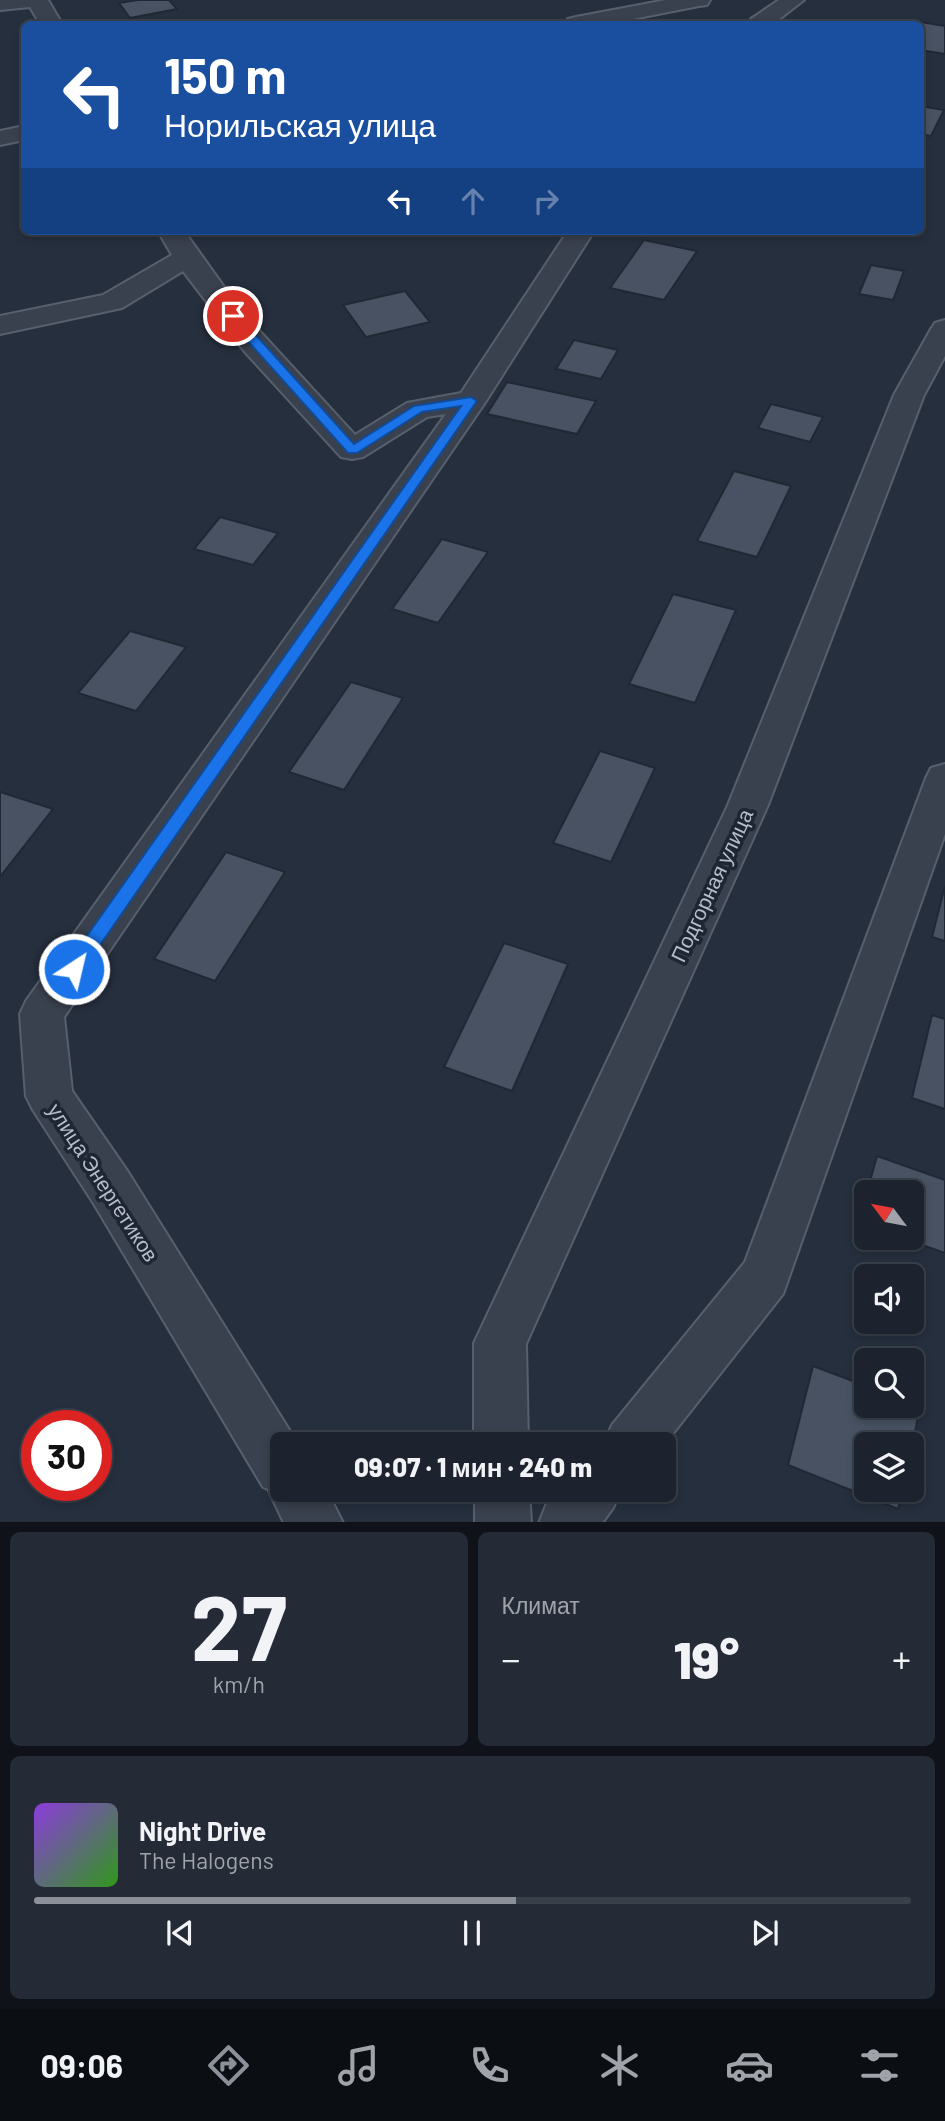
<!DOCTYPE html>
<html lang="ru">
<meta charset="utf-8">
<style>
body{margin:0;font-family:Barlow,sans-serif;background:#252b36;color:#f1f3f6;height:100vh;display:flex;flex-direction:column;font-size:26px;white-space:nowrap}
*{box-sizing:border-box;margin:0}
p{font-size:23px;color:#a0a4aa}
.icon{flex:none;width:38px;height:38px;fill:none;stroke:currentColor;stroke-width:2;stroke-linecap:round;stroke-linejoin:round}
.map{position:relative;height:1522px;overflow:hidden}
.details{display:flex;flex-direction:column;gap:10px;padding:10px;background:#0f1319;flex:1}
.details>*{flex:none}
.hud{position:absolute;left:21px;top:21px;width:903px;height:214px;border-radius:10px;box-shadow:0 4px 10px #0003,0 0 0 2px #3a404a;background:#1a4fa0;color:#fff;overflow:hidden}
.needle{width:46px;rotate:302deg}
.controls{position:absolute;left:854px;top:1180px;display:grid;gap:14px}
.controls a{display:grid;place-items:center;width:70px;height:70px;border-radius:10px;background:#1c232e;box-shadow:0 4px 10px #0003,0 0 0 2px #3a404a;font-size:35px}
.speed{position:absolute;left:21px;top:1410px;display:flex;gap:14px;font-size:35px;font-weight:700;text-align:center}
.speed>*{display:grid;place-content:center;width:91px;height:91px;border-radius:50%;background:#1c232e;box-shadow:0 4px 10px #0003,0 0 0 2px #3a404a;line-height:1}
.speed .limit{border:10px solid #d22;background:#fff;color:#111}
.pin{position:absolute;display:grid;place-items:center;width:60px;height:60px;color:#fff;margin:-30px;border:4px solid #fff;border-radius:50%;box-shadow:0 2px 7px #0007}
.me{position:absolute;width:77px;margin:-38px;rotate:35deg;stroke-linejoin:round;filter:drop-shadow(0 0 5px #0008)}
.turn{display:flex;align-items:center;gap:24px;height:147px;padding:0 28px;font-size:32px}
.turn .icon{width:91px;height:91px;stroke-width:2.5}
.turn b{display:block;font-size:49px;line-height:60px}
.lanes{display:flex;align-items:center;height:66px;padding:0 28px;background:#0003;justify-content:center;gap:35px;direction:ltr}
.lanes .off{opacity:.35}
.big{font-size:52px;font-weight:800;line-height:1.1}
.details .card{flex:1;display:flex;flex-direction:column;justify-content:center;gap:10px;min-width:0;padding:0 24px;border-radius:10px;background:#252b36}
.details .dial{align-items:center;gap:0}
.dial b{font-size:91px;line-height:1}
.song{display:flex;align-items:center;gap:21px}
.cover{width:84px;height:84px;border-radius:10px;background:linear-gradient(135deg,hsl(270 70% 55%),hsl(110 70% 35%))}
.played{height:7px;border-radius:4px;background:linear-gradient(90deg,#8c9099 55%,#3a404a 55%)}
.keys{display:flex;justify-content:space-around;direction:ltr}
.heat{display:flex;justify-content:space-between;align-items:center;font-size:38px;direction:ltr}
.details .tiles{flex:1;display:grid;gap:10px;grid-template-columns:1fr 1fr}
.card:last-child{grid-column:span 2}
.trip{position:absolute;left:270px;top:1432px;width:406px;height:70px;border-radius:10px;background:#1c232e;box-shadow:0 4px 10px #0003,0 0 0 2px #3a404a;font-weight:800;line-height:70px;text-align:center}
.tabs{display:flex;height:112px;justify-content:space-around;align-items:center;background:#0b0e12;color:#a0a4aa}
.tabs .icon{width:49px;height:49px}
.tabs .selected{color:#8c9099}
.tabs b{font-size:32px;color:#f1f3f6}
.map>svg:first-child{display:block}
.building{fill:#485262;stroke:#212835;stroke-width:2}
.lines{fill:none;stroke-linecap:round;stroke-linejoin:round}
.minor-casing{stroke:#585f6c;stroke-width:4}
.minor{fill:#3a414e;fill-rule:evenodd}
.route{fill:#1a73e8;stroke:#114b97;stroke-width:2}
.labels{text-anchor:middle;dominant-baseline:central;stroke-width:7;stroke-linejoin:round;paint-order:stroke}
.street-label{font-size:21px;fill:#b7bcc9;stroke:#1f2633}
</style>
<div class="map">
<svg width="945" height="1523" viewBox="0 0 945 1523">
<rect width="100%" height="100%" fill="#262f3e"/>
<!-- building -->
<g class="building">
<path d="M 138,0 L 169,0 L 177,9 L 130,18 L 119,3 Z"/>
<path d="M 915,21 L 945,26 L 945,54 L 920,50 L 920,24 L 914,24 Z"/>
<path d="M 920,106 L 944,110 L 931,136 L 920,134 Z"/>
<path d="M 644,240 L 697,251 L 664,300 L 610,288 Z"/>
<path d="M 871,265 L 904,271 L 893,300 L 859,294 Z"/>
<path d="M 405,291 L 430,322 L 366,337 L 343,305 Z"/>
<path d="M 574,340 L 618,350 L 601,379 L 556,369 Z"/>
<path d="M 507,382 L 596,401 L 577,434 L 487,414 Z"/>
<path d="M 771,404 L 823,417 L 810,442 L 758,428 Z"/>
<path d="M 734,471 L 791,486 L 757,557 L 697,541 Z"/>
<path d="M 220,517 L 278,533 L 253,565 L 194,549 Z"/>
<path d="M 442,539 L 488,552 L 438,623 L 392,609 Z"/>
<path d="M 673,594 L 736,610 L 695,703 L 629,684 Z"/>
<path d="M 130,631 L 186,647 L 136,711 L 78,693 Z"/>
<path d="M 351,682 L 403,698 L 344,790 L 289,772 Z"/>
<path d="M 600,751 L 655,768 L 611,862 L 553,843 Z"/>
<path d="M 0,792 L 53,809 L 0,877 Z"/>
<path d="M 226,852 L 285,872 L 215,981 L 154,959 Z"/>
<path d="M 945,886 L 945,941 L 932,937 Z"/>
<path d="M 504,943 L 568,964 L 512,1091 L 444,1067 Z"/>
<path d="M 932,1015 L 945,1019 L 945,1109 L 912,1098 Z"/>
<path d="M 877,1156 L 945,1180 L 945,1253 L 900,1237 L 912,1237 L 912,1192 L 867,1192 Z"/>
<path d="M 813,1366 L 866,1386 L 866,1405 L 912,1404 L 920,1407 L 912,1447 L 912,1444 L 866,1444 L 866,1489 L 903,1489 L 898,1509 L 788,1465 Z"/>
</g>
<g class="lines">
<!-- minor casing -->
<g class="minor-casing">
<g id="minor">
<path d="M 0,0 L 48,0 L 62,24 L 40,24 L 30,7 L 0,10 Z"/>
<path d="M 666,0 L 710,0 L 707,5 L 699,6 L 607,24 L 565,24 L 568,19 L 576,17 Z"/>
<path d="M 779,0 L 804,0 L 773,24 L 748,24 L 751,19 Z"/>
<path d="M 24,126 L 24,140 L 0,145 L 0,131 Z"/>
<path d="M 158,231 L 184,231 L 242,312 L 355,435 L 407,403 L 461,393 L 568,231 L 594,231 L 486,401 L 64,1017 L 72,1091 L 128,1172 L 298,1444 L 282,1444 L 282,1489 L 326,1489 L 343,1523 L 284,1523 L 268,1489 L 263,1487 L 94,1204 L 33,1110 L 26,1096 L 20,1014 L 26,1001 L 446,414 L 427,417 L 363,457 L 352,459 L 341,457 L 245,352 L 183,271 L 122,308 L 0,334 L 0,316 L 103,295 L 172,255 Z"/>
<path d="M 945,320 L 945,356 L 924,395 L 768,805 L 526,1344 L 528,1444 L 474,1444 L 474,1343 L 728,805 L 894,395 L 931,329 L 935,323 Z"/>
<path d="M 945,764 L 945,834 L 783,1294 L 663,1446 L 663,1444 L 604,1444 L 612,1425 L 745,1262 L 926,778 L 931,768 Z"/>
<path d="M 475,1489 L 529,1489 L 531,1523 L 475,1523 Z"/>
<path d="M 559,1489 L 621,1489 L 613,1508 L 602,1523 L 539,1523 L 547,1503 Z"/>
</g>
</g>
<!-- minor -->
<use href="#minor" class="minor"/>
</g>
<!-- route -->
<path class="route" d="M 228,314 L 237,314 L 354,444 L 414,406 L 471,397 L 477,401 L 80,974 L 74,976 L 67,974 L 65,969 L 67,964 L 461,406 L 422,412 L 357,453 L 348,453 L 228,319 Z"/>
<g class="labels">
<!-- street labels -->
<g class="street-label">
<text transform="translate(711 885) rotate(-65)">Подгорная улица</text>
<text transform="translate(104 1182) rotate(57)">улица Энергетиков</text>
</g>
</g>
</svg>
<div class="controls">
<a><svg class="needle" viewBox="-14 -14 28 28"><path d="M0-13l5 13h-10z" fill="#e53935"/><path d="M0 13l5-13h-10z" fill="#a0a4aa"/></svg></a>
<a><svg class="icon" aria-label="sound" viewBox="0 0 24 24"><path d="M4 9h4l5-4v14l-5-4H4zM17 9q2 3 0 6"/></svg></a>
<a><svg class="icon" aria-label="search" viewBox="0 0 24 24"><circle cx="10" cy="10" r="6"/><path d="M15 15l6 6"/></svg></a>
<a><svg class="icon" aria-label="layers" viewBox="0 0 24 24"><path d="M12 4l9 5-9 5-9-5zM3 14l9 5 9-5"/></svg></a>
</div>
<div class="speed"><div class="limit">30</div></div>
<div class="pin" style="left:233px;top:316px;background:#d93025"><svg class="icon" aria-label="arrive" viewBox="0 0 24 24"><path d="M6 21V4h12l-3 4 3 4H6"/></svg></div>
<svg class="me" style="left:74px;top:969px" viewBox="-20 -20 40 40"><circle r="17" fill="#1a73e8" stroke="#fff" stroke-width="3"/><path d="M0-11L8 9 0 5-8 9z" fill="#fff"/></svg>
<div class="trip">09:07 · 1 мин · 240 m</div>
<div class="hud">
<div class="turn"><svg class="icon" aria-label="left" viewBox="0 0 24 24"><path d="M17 20v-9H6M10 6l-5 5 5 5"/></svg><div><b>150 m</b>Норильская улица</div></div>
<div class="lanes"><svg class="icon" aria-label="left" viewBox="0 0 24 24"><path d="M17 20v-9H6M10 6l-5 5 5 5"/></svg><svg class="icon off" aria-label="ahead" viewBox="0 0 24 24"><path d="M12 20V5M6 11l6-6 6 6"/></svg><svg class="icon off" aria-label="right" viewBox="0 0 24 24"><path d="M7 20v-9h11M14 6l5 5-5 5"/></svg></div>
</div>
</div>
<section class="details">
<div class="tiles">
<div class="card dial"><b>27</b><p>km/h</p></div>
<div class="card"><p>Климат</p>
<div class="heat"><a>−</a><b class="big">19°</b><a>+</a></div>
</div>
<div class="card">
<div class="song"><i class="cover"></i><div><b>Night Drive</b><p>The Halogens</p></div></div>
<div class="played"></div>
<div class="keys"><svg class="icon" aria-label="previous" viewBox="0 0 24 24"><path d="M18 5L8 12l10 7zM5 5v14"/></svg><svg class="icon" aria-label="pause" viewBox="0 0 24 24"><path d="M8 5v14M16 5v14"/></svg><svg class="icon" aria-label="next" viewBox="0 0 24 24"><path d="M6 5l10 7-10 7zM19 5v14"/></svg></div>
</div>
</div>
</section>
<nav class="tabs">
<b>09:06</b>
<svg class="icon selected" aria-label="directions" viewBox="0 0 24 24"><path d="M12 3l9 9-9 9-9-9zM9 14v-3h6M13 9l2 2-2 2"/></svg>
<svg class="icon" aria-label="music" viewBox="0 0 24 24"><path d="M9 18V5l10-2v13"/><circle cx="6" cy="18" r="3"/><circle cx="16" cy="16" r="3"/></svg>
<svg class="icon" aria-label="phone" viewBox="0 0 24 24"><path d="M5 4h4l2 5-3 2q2 4 5 5l2-3 5 2v4C11 20 4 13 5 4z"/></svg>
<svg class="icon" aria-label="climate" viewBox="0 0 24 24"><path d="M12 3v18M4 7l16 10M4 17L20 7"/></svg>
<svg class="icon" aria-label="car" viewBox="0 0 24 24"><path d="M5 17H2v-5l4-1 3-4h7l3 4 3 1v5h-3M9 17h6M6 11h13"/><circle cx="7" cy="17" r="2"/><circle cx="17" cy="17" r="2"/></svg>
<svg class="icon" aria-label="filters" viewBox="0 0 24 24"><path d="M4 7h16M4 17h16"/><circle cx="9" cy="7" r="2"/><circle cx="15" cy="17" r="2"/></svg>
</nav>
